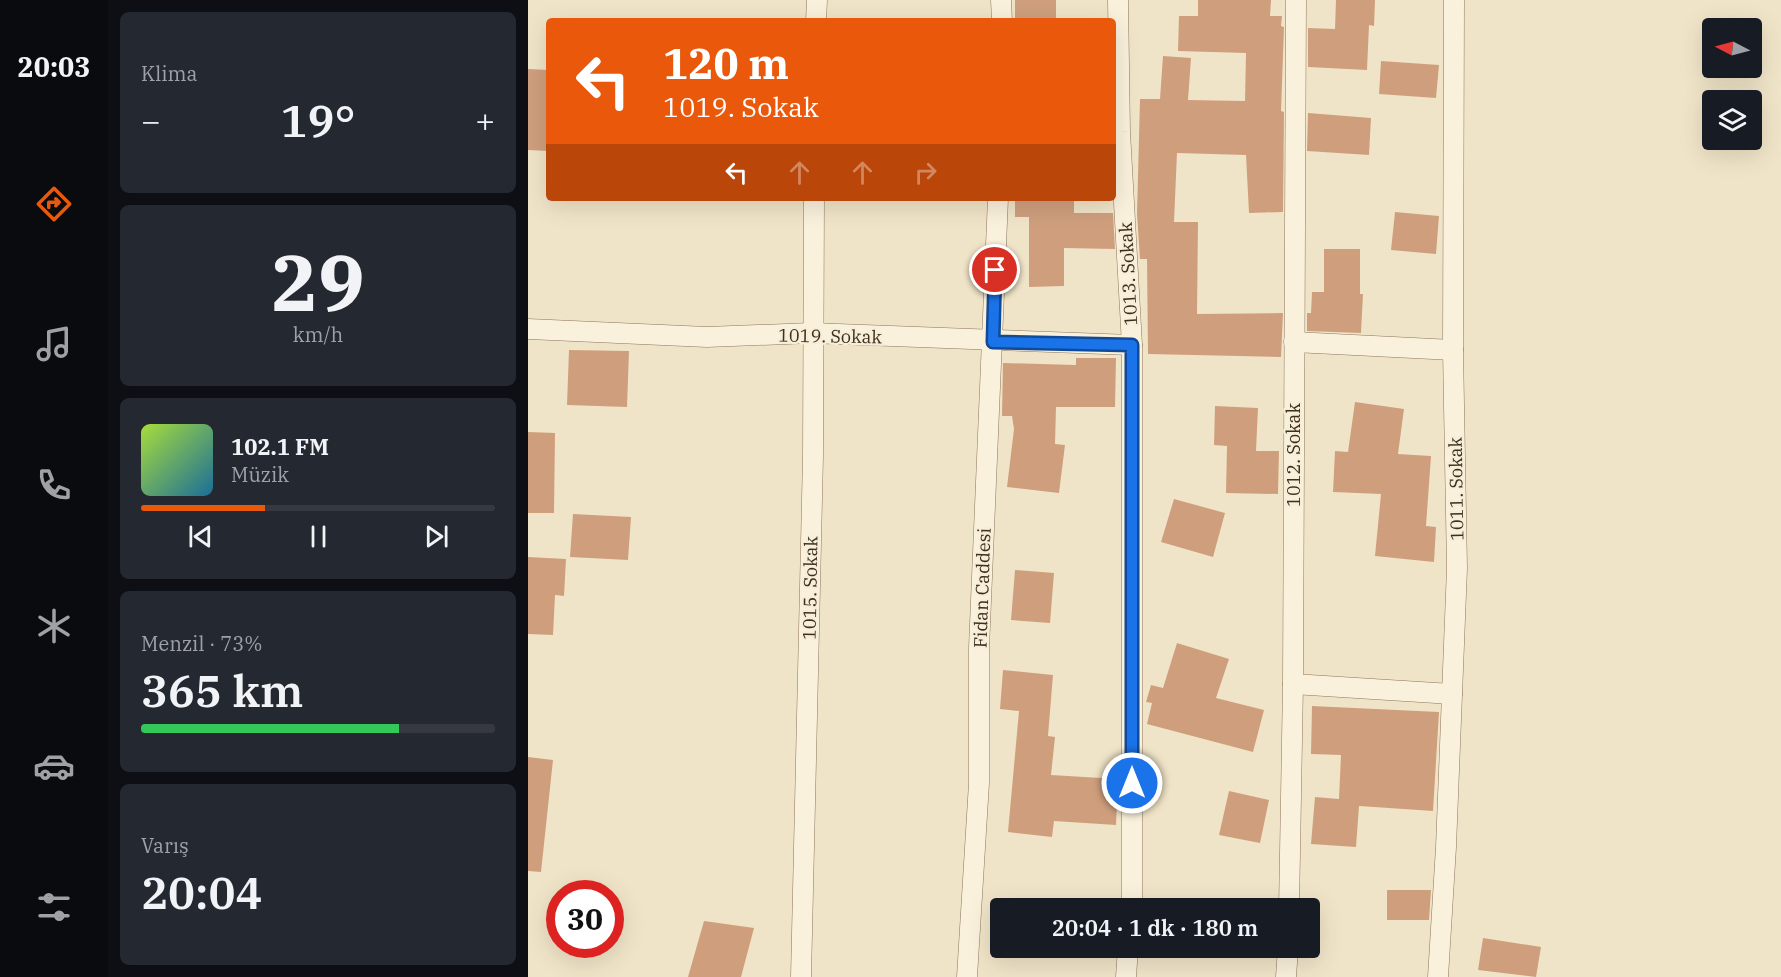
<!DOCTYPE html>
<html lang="tr">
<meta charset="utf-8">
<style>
body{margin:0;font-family:"IBM Plex Serif",serif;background:#242831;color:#f1f3f6;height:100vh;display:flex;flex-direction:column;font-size:22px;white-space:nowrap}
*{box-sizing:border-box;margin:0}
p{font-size:20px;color:#9ea1a6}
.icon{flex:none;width:33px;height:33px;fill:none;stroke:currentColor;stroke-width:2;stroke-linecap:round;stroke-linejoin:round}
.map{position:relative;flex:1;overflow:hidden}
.side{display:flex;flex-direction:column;gap:12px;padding:12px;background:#0d0f14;width:420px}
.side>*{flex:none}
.top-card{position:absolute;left:18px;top:18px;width:570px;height:183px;border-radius:6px;box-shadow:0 6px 24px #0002;background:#ea580c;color:#fff;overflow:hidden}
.needle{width:39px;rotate:276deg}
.fabs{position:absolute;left:1174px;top:18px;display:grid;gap:12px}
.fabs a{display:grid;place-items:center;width:60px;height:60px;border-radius:6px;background:#171b24;box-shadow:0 6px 24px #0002;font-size:30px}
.speed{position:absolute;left:18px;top:880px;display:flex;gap:12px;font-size:30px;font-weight:700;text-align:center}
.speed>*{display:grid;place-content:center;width:78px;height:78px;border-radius:50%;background:#171b24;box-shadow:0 6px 24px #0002;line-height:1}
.speed .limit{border:9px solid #d22;background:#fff;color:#111}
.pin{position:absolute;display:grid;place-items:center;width:51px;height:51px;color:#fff;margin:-26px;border:3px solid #fff;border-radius:50%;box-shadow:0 2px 6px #0007}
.me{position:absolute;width:66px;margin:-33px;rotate:0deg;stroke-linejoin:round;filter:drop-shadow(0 0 4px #0008)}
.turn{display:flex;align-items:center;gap:21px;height:126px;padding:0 18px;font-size:27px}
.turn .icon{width:78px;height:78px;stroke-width:2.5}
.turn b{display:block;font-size:42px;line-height:51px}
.lanes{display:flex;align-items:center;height:57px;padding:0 18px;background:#0003;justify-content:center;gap:30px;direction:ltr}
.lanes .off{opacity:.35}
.big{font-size:45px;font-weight:600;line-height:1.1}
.side .card{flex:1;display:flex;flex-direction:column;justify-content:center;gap:9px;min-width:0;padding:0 21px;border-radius:9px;background:#242831}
.side .dial{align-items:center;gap:0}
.dial b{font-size:78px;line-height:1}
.song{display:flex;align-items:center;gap:18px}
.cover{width:72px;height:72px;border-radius:9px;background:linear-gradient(135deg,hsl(80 70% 55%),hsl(200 70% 35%))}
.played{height:6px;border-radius:3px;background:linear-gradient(90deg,#ea580c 35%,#363941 35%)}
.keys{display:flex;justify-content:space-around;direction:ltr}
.heat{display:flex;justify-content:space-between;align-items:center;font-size:33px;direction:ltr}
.charge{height:9px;border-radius:4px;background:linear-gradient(90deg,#34c759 73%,#363941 0)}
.trip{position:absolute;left:462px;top:898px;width:330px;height:60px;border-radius:6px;background:#171b24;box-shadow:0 6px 24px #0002;font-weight:600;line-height:60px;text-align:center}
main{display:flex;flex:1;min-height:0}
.dock{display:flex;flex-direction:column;width:108px;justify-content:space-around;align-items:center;background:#090b0e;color:#9ea1a6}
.dock .icon{width:42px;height:42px}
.dock .on{color:#ea580c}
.dock b{font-size:27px;color:#f1f3f6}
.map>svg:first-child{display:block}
.building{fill:#cf9f7d}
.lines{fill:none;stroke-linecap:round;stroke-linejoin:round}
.minor-casing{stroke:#8d765c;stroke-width:21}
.minor{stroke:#faf1dc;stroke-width:20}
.route-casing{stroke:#114b97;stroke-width:15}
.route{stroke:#1a73e8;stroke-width:10}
.labels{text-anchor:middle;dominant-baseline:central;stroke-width:4.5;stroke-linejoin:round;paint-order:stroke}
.street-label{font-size:18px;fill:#3d2e20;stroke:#f7eed8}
</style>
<main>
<nav class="dock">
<b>20:03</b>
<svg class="icon on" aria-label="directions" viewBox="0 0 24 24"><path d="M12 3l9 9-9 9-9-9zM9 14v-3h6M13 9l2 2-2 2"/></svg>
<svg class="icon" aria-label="music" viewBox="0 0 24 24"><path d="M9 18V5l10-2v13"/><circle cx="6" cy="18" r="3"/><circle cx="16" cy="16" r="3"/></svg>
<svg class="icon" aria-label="phone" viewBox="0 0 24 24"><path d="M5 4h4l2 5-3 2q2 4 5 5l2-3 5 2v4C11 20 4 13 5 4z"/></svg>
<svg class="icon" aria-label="climate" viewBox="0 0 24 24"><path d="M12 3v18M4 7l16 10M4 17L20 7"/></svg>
<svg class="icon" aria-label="car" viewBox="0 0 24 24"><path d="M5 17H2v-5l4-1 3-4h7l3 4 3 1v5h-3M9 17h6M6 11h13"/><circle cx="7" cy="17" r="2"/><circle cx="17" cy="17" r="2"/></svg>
<svg class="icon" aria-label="filters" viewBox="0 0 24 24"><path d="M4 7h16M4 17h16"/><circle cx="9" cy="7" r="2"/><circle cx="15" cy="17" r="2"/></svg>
</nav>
<section class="side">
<div class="card"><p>Klima</p>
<div class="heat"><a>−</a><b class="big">19°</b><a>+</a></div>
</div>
<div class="card dial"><b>29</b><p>km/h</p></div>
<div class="card">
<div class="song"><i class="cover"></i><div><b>102.1 FM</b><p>Müzik</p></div></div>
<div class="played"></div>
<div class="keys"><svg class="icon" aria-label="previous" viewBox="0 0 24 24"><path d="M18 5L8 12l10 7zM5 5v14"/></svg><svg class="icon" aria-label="pause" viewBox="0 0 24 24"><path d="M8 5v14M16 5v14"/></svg><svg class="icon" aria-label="next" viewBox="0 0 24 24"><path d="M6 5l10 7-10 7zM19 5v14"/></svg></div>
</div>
<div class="card"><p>Menzil · 73%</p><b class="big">365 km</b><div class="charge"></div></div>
<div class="card"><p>Varış</p><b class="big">20:04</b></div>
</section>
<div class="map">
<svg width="1253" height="977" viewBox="0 0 1253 977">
<rect width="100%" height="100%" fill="#f0e4c8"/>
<!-- building -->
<g class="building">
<rect x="487" y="0" width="41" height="21"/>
<path d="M 670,0 L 743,0 L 742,16 L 754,16 L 753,26 L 756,27 L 753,111 L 756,112 L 755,212 L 721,213 L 718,155 L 649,153 L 646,222 L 670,222 L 669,314 L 755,313 L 753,357 L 620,354 L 619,259 L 612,259 L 609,214 L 612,99 L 632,99 L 635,56 L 663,58 L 660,100 L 717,101 L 718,53 L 650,51 L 651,16 L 670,16 Z"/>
<path d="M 808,0 L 847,0 L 846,26 L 841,25 L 839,70 L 780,67 L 780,28 L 807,29 Z"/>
<path d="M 853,61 L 911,65 L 908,98 L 851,94 Z"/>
<path d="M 0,69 L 21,70 L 21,151 L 0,150 Z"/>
<path d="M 780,113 L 843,118 L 841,155 L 779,151 Z"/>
<path d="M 487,198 L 546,198 L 546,213 L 585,213 L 587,249 L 536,248 L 536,286 L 501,287 L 501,217 L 487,217 Z"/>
<path d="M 867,212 L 911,216 L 908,254 L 863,250 Z"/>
<path d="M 796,249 L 832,249 L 832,294 L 835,294 L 833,333 L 779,331 L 779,313 L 783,313 L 784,292 L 796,292 Z"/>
<path d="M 41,350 L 101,351 L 99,407 L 39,405 Z"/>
<path d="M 548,358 L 588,358 L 587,407 L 528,407 L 527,444 L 537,445 L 531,493 L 479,487 L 486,429 L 484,416 L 474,416 L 475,363 L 548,365 Z"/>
<path d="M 827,402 L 876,409 L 870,454 L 903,456 L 898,526 L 908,527 L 906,562 L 847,556 L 853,494 L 805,492 L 807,451 L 820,452 Z"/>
<path d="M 687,406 L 730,408 L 728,451 L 751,451 L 750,494 L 698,493 L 699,446 L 686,445 Z"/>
<path d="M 0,432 L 27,433 L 26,513 L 0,513 Z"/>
<path d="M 646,499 L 697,513 L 685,557 L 633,542 Z"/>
<path d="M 45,514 L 103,517 L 100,560 L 42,557 Z"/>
<path d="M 0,557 L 38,559 L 36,596 L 27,595 L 25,635 L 0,634 Z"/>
<path d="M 487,570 L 526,573 L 522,623 L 483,620 Z"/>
<path d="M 649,643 L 701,659 L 688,698 L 736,710 L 725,752 L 619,724 L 624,703 L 618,702 L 623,685 L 635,688 Z"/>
<path d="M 475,670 L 525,675 L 520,736 L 527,737 L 523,775 L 590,779 L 588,825 L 526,821 L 524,837 L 480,832 L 491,711 L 472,709 Z"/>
<path d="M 784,706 L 911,712 L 905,811 L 831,806 L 828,847 L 783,844 L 787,797 L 811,799 L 813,755 L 783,754 Z"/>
<path d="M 0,757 L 25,760 L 13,872 L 0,871 Z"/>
<path d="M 701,791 L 741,800 L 732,843 L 691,835 Z"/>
<path d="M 859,890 L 903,890 L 901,920 L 859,920 Z"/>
<path d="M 176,921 L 226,928 L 213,977 L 160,977 Z"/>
<path d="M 955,938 L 1013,947 L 1008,977 L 950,970 Z"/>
</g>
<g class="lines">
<!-- minor casing -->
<g class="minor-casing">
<g id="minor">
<path d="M 473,0 L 474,21"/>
<path d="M 590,0 L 592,132 L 604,345 L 604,909"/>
<path d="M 288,21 L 289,0"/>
<path d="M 0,329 L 179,337 L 283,333 L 604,345"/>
<path d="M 766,342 L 925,350"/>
<path d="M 765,684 L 924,694"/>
<path d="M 761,909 L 765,684 L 768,0"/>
<path d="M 273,977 L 285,456 L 286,198"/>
<path d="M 439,977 L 451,783 L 451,648 L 470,198"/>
<path d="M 598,977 L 600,948"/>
<path d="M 758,977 L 760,948"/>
<path d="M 910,977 L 918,847 L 929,568 L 925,350 L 926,0"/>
</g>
</g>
<!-- minor -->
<use href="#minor" class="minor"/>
</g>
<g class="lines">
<!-- route casing -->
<g class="route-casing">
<path id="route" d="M 467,270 L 465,342 L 604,345 L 604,783"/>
</g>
<!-- route -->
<use href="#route" class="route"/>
</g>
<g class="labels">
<!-- street labels -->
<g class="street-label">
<text transform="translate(600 274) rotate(-93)">1013. Sokak</text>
<text transform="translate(302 336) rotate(1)">1019. Sokak</text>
<text transform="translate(765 455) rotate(-90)">1012. Sokak</text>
<text transform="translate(928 489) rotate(-91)">1011. Sokak</text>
<text transform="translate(282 588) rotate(-89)">1015. Sokak</text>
<text transform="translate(454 588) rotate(-88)">Fidan Caddesi</text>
</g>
</g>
</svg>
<div class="fabs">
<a><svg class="needle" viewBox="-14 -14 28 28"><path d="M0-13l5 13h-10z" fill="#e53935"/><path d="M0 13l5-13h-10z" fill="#9ea1a6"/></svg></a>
<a><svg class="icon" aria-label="layers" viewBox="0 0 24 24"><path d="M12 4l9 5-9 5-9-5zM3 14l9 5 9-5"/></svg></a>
</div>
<div class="speed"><div class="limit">30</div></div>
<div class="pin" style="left:467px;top:270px;background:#d93025"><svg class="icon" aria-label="arrive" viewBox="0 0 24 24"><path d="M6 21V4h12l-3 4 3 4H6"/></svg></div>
<svg class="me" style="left:604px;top:783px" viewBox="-20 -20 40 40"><circle r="17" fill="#1a73e8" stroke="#fff" stroke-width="3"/><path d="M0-11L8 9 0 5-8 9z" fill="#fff"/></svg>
<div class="trip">20:04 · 1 dk · 180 m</div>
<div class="top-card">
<div class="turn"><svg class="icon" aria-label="left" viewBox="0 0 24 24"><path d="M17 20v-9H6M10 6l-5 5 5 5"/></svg><div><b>120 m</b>1019. Sokak</div></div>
<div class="lanes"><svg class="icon" aria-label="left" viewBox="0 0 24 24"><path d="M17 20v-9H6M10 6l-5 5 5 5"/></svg><svg class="icon off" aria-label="ahead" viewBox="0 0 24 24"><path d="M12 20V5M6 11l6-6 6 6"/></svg><svg class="icon off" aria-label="ahead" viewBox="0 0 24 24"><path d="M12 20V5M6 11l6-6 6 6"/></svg><svg class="icon off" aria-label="right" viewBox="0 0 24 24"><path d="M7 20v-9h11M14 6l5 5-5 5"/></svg></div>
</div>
</div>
</main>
